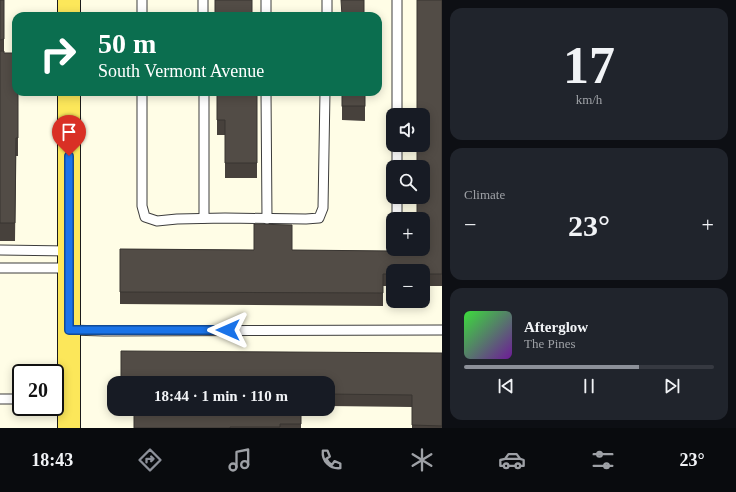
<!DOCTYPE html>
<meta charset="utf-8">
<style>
body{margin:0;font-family:Georgia,serif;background:#20242c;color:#f1f3f6;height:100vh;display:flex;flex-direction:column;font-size:15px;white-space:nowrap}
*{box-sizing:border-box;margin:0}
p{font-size:13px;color:#9ea1a6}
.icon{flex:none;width:22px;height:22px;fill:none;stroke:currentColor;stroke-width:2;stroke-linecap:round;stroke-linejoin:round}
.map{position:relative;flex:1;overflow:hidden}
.details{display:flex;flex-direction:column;gap:8px;padding:8px;background:#0d0f14;width:294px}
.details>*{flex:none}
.banner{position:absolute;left:12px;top:12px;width:370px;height:84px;border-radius:12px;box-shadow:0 2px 10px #0003;background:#0b6e4f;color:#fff;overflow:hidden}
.fabs{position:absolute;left:386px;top:108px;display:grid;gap:8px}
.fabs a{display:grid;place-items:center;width:44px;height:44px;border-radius:8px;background:#171b24;box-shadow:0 2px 10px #0003;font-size:20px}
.speed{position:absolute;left:12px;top:364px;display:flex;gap:8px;font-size:20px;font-weight:700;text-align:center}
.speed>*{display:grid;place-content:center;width:52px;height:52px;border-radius:50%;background:#171b24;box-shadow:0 2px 10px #0003;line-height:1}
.speed .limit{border:2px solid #111;border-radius:6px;background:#fff;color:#111}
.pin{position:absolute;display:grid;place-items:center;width:34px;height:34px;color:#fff;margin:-41px -17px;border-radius:50% 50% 50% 0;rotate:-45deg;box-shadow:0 0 4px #0007}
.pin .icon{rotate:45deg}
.me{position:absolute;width:44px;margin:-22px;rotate:270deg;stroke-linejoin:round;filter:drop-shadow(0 0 3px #0008)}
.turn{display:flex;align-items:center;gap:14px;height:84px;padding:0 20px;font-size:18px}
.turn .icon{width:52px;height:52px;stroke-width:2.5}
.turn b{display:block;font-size:28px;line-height:34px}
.big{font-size:30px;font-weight:700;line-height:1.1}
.details .tile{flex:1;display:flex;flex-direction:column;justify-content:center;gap:6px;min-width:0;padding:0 14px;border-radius:12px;background:#20242c}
.details .dial{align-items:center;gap:0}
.dial b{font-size:52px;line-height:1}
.song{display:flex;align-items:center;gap:12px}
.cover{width:48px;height:48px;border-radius:6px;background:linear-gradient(135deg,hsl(120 70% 55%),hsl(280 70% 35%))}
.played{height:4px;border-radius:2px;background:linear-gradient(90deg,#8c9099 70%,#363941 70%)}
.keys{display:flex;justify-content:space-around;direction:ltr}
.heat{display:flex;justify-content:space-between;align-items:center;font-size:22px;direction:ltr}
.trip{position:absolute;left:107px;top:376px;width:228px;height:40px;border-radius:12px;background:#171b24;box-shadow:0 2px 10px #0003;font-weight:700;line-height:40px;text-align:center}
.dock{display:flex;height:64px;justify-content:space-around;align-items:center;background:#090b0e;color:#9ea1a6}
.dock .icon{width:28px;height:28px}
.dock .on{color:#8c9099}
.dock b{font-size:18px;color:#f1f3f6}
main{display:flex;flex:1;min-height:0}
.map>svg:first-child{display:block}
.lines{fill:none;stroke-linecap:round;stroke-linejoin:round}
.lane-casing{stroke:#3d3d3d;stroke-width:11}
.primary-casing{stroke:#1b1b1b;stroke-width:24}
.lane{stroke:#fff;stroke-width:9}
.primary{stroke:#fce75a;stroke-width:22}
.wall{fill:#47413c}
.building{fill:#524c46;stroke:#393531}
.route-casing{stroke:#114b97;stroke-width:10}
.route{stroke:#1a73e8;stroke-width:7}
</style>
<main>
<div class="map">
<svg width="442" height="428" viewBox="0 0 442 428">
<rect width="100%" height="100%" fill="#fffde6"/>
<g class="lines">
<!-- lane casing -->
<g class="lane-casing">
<g id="lane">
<path d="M 142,0 L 142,16"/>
<path d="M 203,0 L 203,16"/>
<path d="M 266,0 L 266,16"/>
<path d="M 327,16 L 327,0"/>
<path d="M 142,92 L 142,206 L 145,217 L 157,221 L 177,219 L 225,218 L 306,219 L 319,218 L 323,208 L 325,92"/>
<path d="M 204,92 L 204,218"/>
<path d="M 266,92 L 267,219"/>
<path d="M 397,115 L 397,0"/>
<path d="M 397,167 L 397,145"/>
<path d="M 397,219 L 397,197"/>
<path d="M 0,250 L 69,251"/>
<path d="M 0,268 L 69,268"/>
<path d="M 69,330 L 104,331 L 442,330"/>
<path d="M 0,399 L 21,399"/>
</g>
</g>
<!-- primary casing -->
<g class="primary-casing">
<g id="primary">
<path d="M 69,0 L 69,16"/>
<path d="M 69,92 L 69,428"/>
</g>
</g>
<!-- lane -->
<use href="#lane" class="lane"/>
<!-- primary -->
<use href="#primary" class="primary"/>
</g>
<!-- wall -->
<g class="wall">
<path d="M 0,0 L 4,0 L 4,53 L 18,92 L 18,156 L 16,156 L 15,241 L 0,241 Z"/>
<path d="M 442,0 L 442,286 L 423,286 L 423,271 L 393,271 L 393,286 L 383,286 L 383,306 L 120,304 L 120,249 L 391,251 L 423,249 Z"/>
<path d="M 217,92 L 257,92 L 257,178 L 225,178 L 225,135 L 217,135 Z"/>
<path d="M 342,92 L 365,92 L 365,121 L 342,120 Z"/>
<path d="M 442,353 L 442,428 L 412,428 L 412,407 L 328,406 L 328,383 Z"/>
<path d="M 301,409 L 301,428 L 134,428 Z"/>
</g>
<!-- building -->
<g class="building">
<path d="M 0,0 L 4,0 L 4,39 L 0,40 Z"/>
<rect x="215" y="0" width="37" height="16"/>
<path d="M 341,0 L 364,0 L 364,16 L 342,16 Z"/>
<path d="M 417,0 L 442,0 L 442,274 L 423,274 L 423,271 L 393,271 L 393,274 L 383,274 L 383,293 L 120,292 L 120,249 L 254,250 L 254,224 L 292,225 L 292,250 L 391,251 L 391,246 L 393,246 L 393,249 L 423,249 L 423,219 L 417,219 L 417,197 L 423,197 L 423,167 L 417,167 L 417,145 L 423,145 L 423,115 L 417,115 Z"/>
<path d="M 0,51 L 4,51 L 4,53 L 15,53 L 15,59 L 16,59 L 16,92 L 18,92 L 18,138 L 16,138 L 15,223 L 0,223 Z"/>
<path d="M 217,92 L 257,92 L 257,163 L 225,163 L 225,120 L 217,120 Z"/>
<rect x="342" y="92" width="23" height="14"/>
<path d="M 121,351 L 442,353 L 442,426 L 412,425 L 412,395 L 328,394 L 328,383 L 121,383 Z"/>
<path d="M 134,409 L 301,409 L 301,424 L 280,424 L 280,427 L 230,427 L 230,428 L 134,428 Z"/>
</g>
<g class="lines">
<!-- route casing -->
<g class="route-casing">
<path id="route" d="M 69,156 L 69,330 L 228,330"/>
</g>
<!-- route -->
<use href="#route" class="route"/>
</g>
</svg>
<div class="fabs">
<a><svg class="icon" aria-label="sound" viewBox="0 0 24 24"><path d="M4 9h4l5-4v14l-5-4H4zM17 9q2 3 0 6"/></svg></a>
<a><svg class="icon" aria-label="search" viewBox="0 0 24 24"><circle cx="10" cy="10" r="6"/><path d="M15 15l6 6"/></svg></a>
<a>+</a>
<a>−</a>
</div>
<div class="speed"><div class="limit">20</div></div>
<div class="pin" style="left:69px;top:156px;background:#d93025"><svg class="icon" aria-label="arrive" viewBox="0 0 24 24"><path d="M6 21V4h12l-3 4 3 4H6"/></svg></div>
<svg class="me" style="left:228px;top:330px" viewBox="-20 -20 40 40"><path d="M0-17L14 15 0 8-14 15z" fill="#1a73e8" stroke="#fff" stroke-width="4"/></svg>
<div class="trip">18:44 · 1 min · 110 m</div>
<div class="banner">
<div class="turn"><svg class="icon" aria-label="right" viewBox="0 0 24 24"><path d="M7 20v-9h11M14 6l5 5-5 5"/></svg><div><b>50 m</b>South Vermont Avenue</div></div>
</div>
</div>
<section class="details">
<div class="tile dial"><b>17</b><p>km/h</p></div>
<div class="tile"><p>Climate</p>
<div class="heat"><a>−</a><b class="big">23°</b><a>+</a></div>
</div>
<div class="tile">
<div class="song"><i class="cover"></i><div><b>Afterglow</b><p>The Pines</p></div></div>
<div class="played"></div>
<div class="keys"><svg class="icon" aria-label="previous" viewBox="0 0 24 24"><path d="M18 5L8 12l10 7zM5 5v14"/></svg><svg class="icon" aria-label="pause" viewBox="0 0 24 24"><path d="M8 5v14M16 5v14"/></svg><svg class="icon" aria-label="next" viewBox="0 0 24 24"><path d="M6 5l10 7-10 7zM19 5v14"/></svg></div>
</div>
</section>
</main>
<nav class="dock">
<b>18:43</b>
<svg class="icon on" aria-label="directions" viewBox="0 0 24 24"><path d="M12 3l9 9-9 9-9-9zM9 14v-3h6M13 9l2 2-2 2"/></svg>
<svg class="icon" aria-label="music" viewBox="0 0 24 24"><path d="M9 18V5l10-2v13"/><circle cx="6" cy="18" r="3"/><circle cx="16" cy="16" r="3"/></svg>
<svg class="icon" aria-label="phone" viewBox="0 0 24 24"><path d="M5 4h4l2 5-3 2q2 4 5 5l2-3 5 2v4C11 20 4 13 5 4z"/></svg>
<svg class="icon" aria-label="climate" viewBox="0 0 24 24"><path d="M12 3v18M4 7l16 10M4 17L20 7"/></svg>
<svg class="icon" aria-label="car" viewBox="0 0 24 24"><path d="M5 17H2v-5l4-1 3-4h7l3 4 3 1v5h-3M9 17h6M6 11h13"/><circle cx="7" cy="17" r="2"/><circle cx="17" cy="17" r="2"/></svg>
<svg class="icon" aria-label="filters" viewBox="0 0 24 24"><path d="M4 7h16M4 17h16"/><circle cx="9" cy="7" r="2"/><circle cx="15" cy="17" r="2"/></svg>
<b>23°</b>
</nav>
